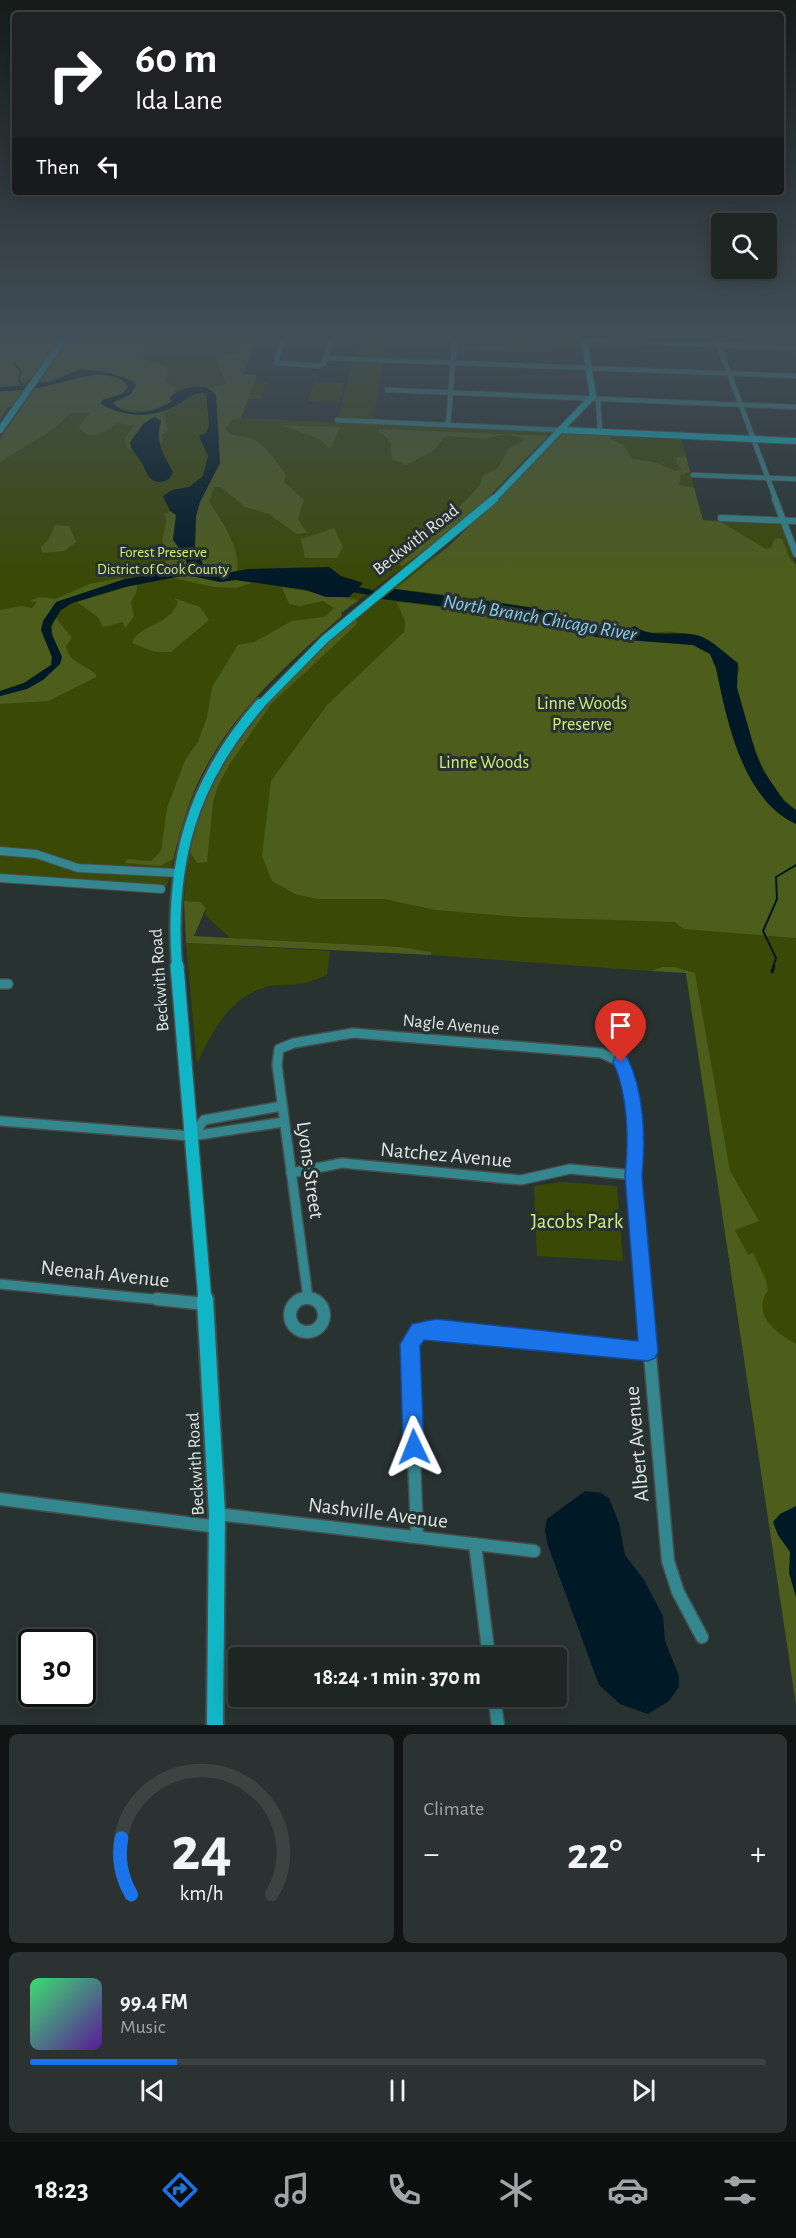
<!DOCTYPE html>
<meta charset="utf-8">
<style>
body{margin:0;font-family:"Alegreya Sans",sans-serif;background:#2b3231;color:#f1f3f6;height:100vh;display:flex;flex-direction:column;font-size:22px;white-space:nowrap}
*{box-sizing:border-box;margin:0}
p{font-size:20px;color:#a1a5a6}
.icon{flex:none;width:33px;height:33px;fill:none;stroke:currentColor;stroke-width:2;stroke-linecap:round;stroke-linejoin:round}
.map{position:relative;height:1725px;overflow:hidden}
.panel{display:flex;flex-direction:column;gap:9px;padding:9px;background:#101514;flex:1}
.panel>*{flex:none}
.hud{position:absolute;left:12px;top:12px;width:772px;height:183px;border-radius:6px;box-shadow:0 3px 15px #0003,0 0 0 2px #3c4341;background:#202124;color:#fff;overflow:hidden}
.controls{position:absolute;left:711px;top:213px;display:grid;gap:12px}
.controls a{display:grid;place-items:center;width:66px;height:66px;border-radius:6px;background:#1e2624;box-shadow:0 3px 15px #0003,0 0 0 2px #3c4341;font-size:30px}
.speed{position:absolute;left:18px;top:1629px;display:flex;gap:12px;font-size:30px;font-weight:700;text-align:center}
.speed>*{display:grid;place-content:center;width:78px;height:78px;border-radius:50%;background:#1e2624;box-shadow:0 3px 15px #0003,0 0 0 2px #3c4341;line-height:1}
.speed .limit{border:3px solid #111;border-radius:9px;background:#fff;color:#111}
.pin{position:absolute;display:grid;place-items:center;width:51px;height:51px;color:#fff;margin:-62px -26px;border-radius:50% 50% 50% 0;rotate:-45deg;box-shadow:0 0 6px #0007}
.pin .icon{rotate:45deg}
.me{position:absolute;width:66px;margin:-33px;rotate:358deg;stroke-linejoin:round;filter:drop-shadow(0 0 4px #0008)}
.turn{display:flex;align-items:center;gap:21px;height:126px;padding:0 24px;font-size:27px}
.turn .icon{width:78px;height:78px;stroke-width:2.5}
.turn b{display:block;font-size:42px;line-height:51px}
.then{display:flex;align-items:center;height:57px;padding:0 24px;background:#0003;gap:12px;font-size:22px}
.big{font-size:45px;font-weight:600;line-height:1.1}
.panel .card{flex:1;display:flex;flex-direction:column;justify-content:center;gap:9px;min-width:0;padding:0 21px;border-radius:9px;background:#2b3231}
.panel .dial{align-items:center;gap:0}
.dial svg{height:156px;overflow:visible;fill:none;stroke:#3c4341;stroke-width:7;stroke-linecap:round;text-anchor:middle}
.dial text{fill:#f1f3f6;stroke:none}
.song{display:flex;align-items:center;gap:18px}
.cover{width:72px;height:72px;border-radius:9px;background:linear-gradient(135deg,hsl(140 70% 55%),hsl(270 70% 35%))}
.played{height:6px;border-radius:3px;background:linear-gradient(90deg,#1a73e8 20%,#3c4341 20%)}
.keys{display:flex;justify-content:space-around;direction:ltr}
.heat{display:flex;justify-content:space-between;align-items:center;font-size:33px;direction:ltr}
.panel .tiles{flex:1;display:grid;gap:9px;grid-template-columns:1fr 1fr}
.card:last-child{grid-column:span 2}
.trip{position:absolute;left:228px;top:1647px;width:339px;height:60px;border-radius:6px;background:#1e2624;box-shadow:0 3px 15px #0003,0 0 0 2px #3c4341;font-weight:600;line-height:60px;text-align:center}
.tabs{display:flex;height:96px;justify-content:space-around;align-items:center;background:#0c0f0e;color:#a1a5a6}
.tabs .icon{width:42px;height:42px}
.tabs .on{color:#1a73e8}
.tabs b{font-size:27px;color:#f1f3f6}
.map>svg:first-child{display:block}
.green{fill:#3a4906}
.forest{fill:#4d5d1b}
.water{fill:#001927}
.lines{fill:none;stroke-linecap:round;stroke-linejoin:round}
.stream-far2{stroke:#001927;stroke-width:1.5}
.stream-far1{stroke:#001927;stroke-width:2}
.stream{stroke:#001927;stroke-width:3}
.river{fill:#001927;fill-rule:evenodd}
.street-far4-casing{stroke:#454e4c;stroke-width:6}
.street-far3-casing{stroke:#454e4c;stroke-width:8}
.street-far2-casing{stroke:#454e4c;stroke-width:10}
.street-far1-casing{stroke:#454e4c;stroke-width:12}
.street-casing{stroke:#454e4c;stroke-width:15}
.secondary-far4-casing{stroke:#454e4c;stroke-width:8}
.secondary-far3-casing{stroke:#454e4c;stroke-width:10}
.secondary-far2-casing{stroke:#454e4c;stroke-width:14}
.secondary-far1-casing{stroke:#454e4c;stroke-width:16}
.secondary-casing{stroke:#454e4c;stroke-width:20}
.street-far4{stroke:#34868f;stroke-width:4.5}
.street-far3{stroke:#34868f;stroke-width:6}
.street-far2{stroke:#34868f;stroke-width:8}
.street-far1{stroke:#34868f;stroke-width:9}
.street{stroke:#34868f;stroke-width:12}
.secondary-far4{stroke:#10b6c6;stroke-width:6}
.secondary-far3{stroke:#10b6c6;stroke-width:8}
.secondary-far2{stroke:#10b6c6;stroke-width:10}
.secondary-far1{stroke:#10b6c6;stroke-width:13}
.secondary{stroke:#10b6c6;stroke-width:16}
.route{fill:#1a73e8;stroke:#114b97;stroke-width:1.5}
.labels{text-anchor:middle;dominant-baseline:central;stroke-width:6;stroke-linejoin:round;paint-order:stroke}
.far-park-label{font-size:15px;fill:#d0ef7c;stroke:#283230}
.street-label{font-size:18px;fill:#dee4e2;stroke:#283230}
.park-label{font-size:18px;fill:#d0ef7c;stroke:#283230}
.water-label{font-size:20px;font-style:italic;fill:#87caf1;stroke:#283230}
.near-street-label{font-size:21px;fill:#dee4e2;stroke:#283230}
.near-park-label{font-size:21px;fill:#d0ef7c;stroke:#283230}
</style>
<div class="map">
<svg width="796" height="1725" viewBox="0 0 796 1725">
<rect width="100%" height="100%" fill="#283230"/>
<!-- green -->
<g class="green">
<path d="M 69,338 L 257,338 L 243,375 L 257,375 L 255,382 L 268,382 L 260,399 L 248,399 L 241,418 L 551,432 L 462,524 L 341,613 L 342,616 C 283,667 216,727 190,802 C 180,829 174,858 167,886 L 0,874 L 0,439 Z"/>
<path d="M 359,338 L 387,338 L 373,421 L 338,419 Z"/>
<path d="M 460,338 L 582,338 L 584,348 L 553,348 L 553,352 L 459,349 Z"/>
<path d="M 314,382 L 344,383 L 339,402 L 308,401 Z"/>
<path d="M 563,434 L 681,438 L 703,520 L 780,523 L 796,565 L 796,1704 L 685,969 L 662,967 L 650,971 L 431,955 L 431,952 L 402,947 L 230,938 L 205,915 L 206,908 L 202,903 L 184,901 L 188,863 L 194,835 L 240,734 L 340,630 L 411,572 L 448,547 Z"/>
<path d="M 186,943 L 330,951 L 327,975 C 318,978 309,983 300,984 C 288,986 275,983 263,988 C 229,999 210,1034 197,1064 Z"/>
<path d="M 560,1182 L 617,1186 L 623,1261 L 537,1256 L 534,1186 Z"/>
</g>
<!-- forest -->
<g class="forest">
<path d="M 0,338 L 60,338 C 42,364 34,390 0,387 Z"/>
<path d="M 69,338 L 127,338 L 141,344 L 147,352 L 142,359 L 167,366 L 168,372 L 165,379 L 175,388 L 170,398 L 172,401 C 153,414 135,413 114,406 L 115,401 L 131,394 L 129,377 L 80,370 L 50,382 L 41,381 Z"/>
<path d="M 226,338 L 257,338 L 243,374 L 257,375 L 241,418 L 231,420 L 226,429 C 233,439 247,435 257,441 C 264,445 282,468 286,475 L 284,482 L 304,500 L 298,519 L 307,533 L 297,534 L 269,514 L 245,507 L 221,487 L 214,487 L 209,502 C 221,519 241,549 237,571 C 226,575 215,574 205,569 L 195,546 L 196,516 L 200,502 L 220,463 L 216,395 L 207,388 L 226,384 L 215,357 L 234,354 L 239,350 L 233,341 Z"/>
<path d="M 100,374 L 121,380 L 128,386 C 122,399 109,395 101,404 C 130,420 144,415 174,406 L 164,413 L 168,430 L 162,435 L 163,442 L 160,443 L 158,428 L 151,418 L 132,436 L 130,450 L 127,448 L 125,438 L 134,426 L 118,423 C 108,430 90,444 79,427 L 90,413 L 71,413 L 51,431 L 0,462 L 0,439 L 35,388 Z"/>
<path d="M 23,390 L 11,407 L 8,407 L 0,419 L 0,391 Z"/>
<path d="M 280,425 L 340,427 L 331,449 L 319,439 Z"/>
<path d="M 379,429 L 548,436 L 462,524 L 402,566 L 394,559 L 456,511 L 480,485 L 482,476 L 498,468 L 508,449 L 525,439 L 506,434 L 485,439 L 450,436 L 444,438 L 434,450 L 407,465 L 393,460 C 386,445 399,444 379,433 Z"/>
<path d="M 563,434 L 614,436 L 610,439 L 623,445 L 633,459 L 655,462 L 676,471 L 682,469 L 676,463 L 677,457 L 686,456 L 690,472 L 681,475 L 679,485 L 694,488 L 703,520 L 721,522 L 766,549 L 771,548 L 775,538 L 782,539 L 790,559 L 796,565 L 796,810 C 758,781 751,732 737,688 L 736,678 L 740,668 C 724,648 700,635 674,632 C 662,631 645,636 637,627 C 601,637 568,615 533,608 C 488,599 441,594 395,589 L 448,547 Z"/>
<path d="M 170,511 L 176,515 L 173,540 L 183,553 L 188,567 L 186,569 L 149,572 L 150,567 L 174,558 C 172,553 167,551 164,546 C 159,536 170,525 165,514 Z"/>
<path d="M 55,525 L 69,526 L 76,542 L 64,551 L 42,553 L 41,547 L 49,539 Z"/>
<path d="M 334,528 L 343,547 L 337,558 L 305,558 L 301,539 Z"/>
<path d="M 187,575 L 219,582 L 236,580 L 252,583 L 235,588 L 214,587 L 168,577 Z"/>
<path d="M 120,578 L 125,579 L 77,597 L 61,600 L 53,606 L 41,630 L 52,657 L 51,665 L 24,683 L 0,691 L 0,610 L 21,606 L 32,608 L 37,602 L 29,601 L 40,597 L 56,599 L 89,584 Z"/>
<path d="M 137,584 L 137,591 L 131,602 L 134,617 L 125,628 L 123,622 L 103,627 L 98,617 L 77,602 Z"/>
<path d="M 282,587 L 359,600 L 341,613 L 342,616 C 292,659 239,707 207,765 C 190,794 182,826 173,859 L 160,866 L 125,863 L 127,859 L 151,861 L 161,851 L 167,808 L 185,760 L 198,742 L 207,717 L 212,687 L 238,645 L 254,642 L 292,621 L 324,617 L 334,608 L 323,601 L 300,606 L 289,604 Z"/>
<path d="M 174,598 L 200,607 L 209,620 L 171,652 L 155,652 L 132,643 C 139,624 170,626 178,602 Z"/>
<path d="M 397,602 L 529,617 L 568,631 L 602,638 L 693,645 L 710,654 L 716,668 C 727,721 743,800 796,824 L 796,938 L 684,929 L 675,922 L 520,917 L 436,910 L 384,899 L 317,899 L 295,894 L 272,881 L 262,856 L 271,781 L 327,705 L 404,632 L 405,622 Z"/>
<path d="M 356,616 L 357,624 L 271,704 L 229,765 L 218,786 L 213,802 L 207,862 L 197,863 L 190,852 C 213,745 278,687 356,616 Z"/>
<path d="M 56,618 L 72,638 L 66,646 C 69,663 84,664 96,674 L 96,677 L 48,701 L 0,704 L 0,696 L 27,689 L 62,657 C 57,642 47,633 56,618 Z"/>
<path d="M 184,901 L 201,902 L 206,908 L 194,936 L 402,947 L 431,952 L 431,955 L 186,943 Z"/>
<path d="M 662,967 L 675,967 L 695,973 L 730,1171 L 759,1221 L 735,1230 L 748,1255 L 753,1253 L 766,1280 L 768,1290 C 751,1315 776,1333 796,1344 L 796,1704 L 686,973 L 650,971 Z"/>
</g>
<!-- water -->
<g class="water">
<path d="M 81,369 L 106,372 L 133,381 L 136,385 L 131,394 L 113,403 C 127,419 156,412 172,401 L 169,399 C 181,386 204,381 216,395 L 220,463 L 200,502 L 196,516 L 195,546 L 205,569 L 226,573 L 248,569 L 329,567 L 341,576 L 363,583 L 349,597 L 326,597 L 306,590 L 236,580 L 220,582 L 187,575 L 125,587 L 72,603 L 61,610 L 51,626 L 52,635 L 62,657 L 60,664 L 43,680 L 27,689 L 0,696 L 0,691 L 24,683 L 51,665 L 52,657 L 41,630 L 43,621 L 56,602 L 125,579 L 186,569 L 188,566 L 183,553 L 173,540 L 176,515 L 170,511 L 163,496 L 172,490 L 189,487 L 203,476 L 208,456 L 199,436 L 207,432 L 209,425 L 206,393 C 193,391 186,400 175,406 C 150,419 126,417 101,404 L 102,400 L 122,394 L 128,387 C 114,361 60,384 38,388 C 25,390 13,391 0,391 L 0,387 L 39,385 L 22,385 L 50,382 Z"/>
<path d="M 154,417 L 161,421 C 155,444 163,453 173,472 L 169,479 C 154,487 148,477 143,465 C 139,457 132,452 130,443 L 143,424 Z"/>
<path d="M 395,589 L 535,608 L 600,627 L 623,631 L 635,626 C 651,640 680,629 700,636 C 715,642 725,654 738,663 L 737,688 L 755,751 L 763,770 L 784,801 L 796,810 L 796,824 C 742,799 727,721 716,668 L 710,654 L 693,645 L 602,638 L 568,631 L 529,617 L 382,599 Z"/>
<path d="M 585,1491 L 601,1493 L 609,1498 L 619,1523 L 625,1555 L 644,1580 L 663,1616 L 665,1641 L 679,1676 L 679,1687 L 669,1701 L 648,1714 L 620,1704 L 599,1685 L 547,1543 L 545,1530 L 547,1519 Z"/>
<path d="M 796,1506 L 796,1597 L 789,1573 L 790,1552 L 778,1535 L 773,1522 L 780,1514 Z"/>
</g>
<g class="lines">
<!-- stream-far2 -->
<path class="stream-far2" d="M 14,363 L 21,371 L 19,380 L 22,385"/>
<!-- stream-far1 -->
<path class="stream-far1" d="M 773,967 L 776,958 L 763,931 L 777,899 L 776,877 L 796,865"/>
<!-- stream -->
<path class="stream" d="M 772,972 L 774,966"/>
<!-- river -->
<path class="river" d="M 339,584 L 369,589 L 375,592 L 369,595 L 335,589 L 335,585 Z"/>
<!-- street-far4 casing -->
<g class="street-far4-casing">
<g id="street-far4">
<path d="M 283,338 L 276,363 L 319,366 L 324,364 L 331,338"/>
<path d="M 716,338 L 776,500"/>
<path d="M 585,340 L 796,348"/>
<path d="M 326,358 L 796,376"/>
<path d="M 387,390 L 796,407"/>
<path d="M 598,399 L 600,432"/>
<path d="M 337,420 L 561,430"/>
<path d="M 448,425 L 455,338"/>
<path d="M 693,475 L 796,479"/>
</g>
</g>
<!-- street-far3 casing -->
<g class="street-far3-casing">
<g id="street-far3">
<path d="M 775,499 L 796,554"/>
<path d="M 721,518 L 796,521"/>
</g>
</g>
<!-- street-far2 casing -->
<g class="street-far2-casing">
<g id="street-far2">
<path d="M 0,851 L 36,854 L 78,868 L 177,873"/>
<path d="M 0,878 L 161,889"/>
</g>
</g>
<!-- street-far1 casing -->
<g class="street-far1-casing">
<g id="street-far1">
<path d="M 0,984 L 8,984"/>
<path d="M 0,1121 L 192,1136 L 284,1122"/>
<path d="M 192,1136 L 204,1120 L 282,1106"/>
<path d="M 291,1173 L 342,1163 L 521,1180 L 570,1169 L 634,1175"/>
<path d="M 0,1284 L 172,1301"/>
<path d="M 308,1298 L 277,1065 L 279,1049 L 294,1043 L 353,1033 L 601,1053 L 621,1062 C 639,1098 633,1137 634,1176 C 635,1217 641,1260 645,1301"/>
</g>
</g>
<!-- street casing -->
<g class="street-casing">
<g id="street">
<circle cx="307" cy="1315" r="17"/>
<path d="M 157,1299 L 205,1304"/>
<path d="M 645,1299 L 668,1561 L 678,1592 L 702,1637"/>
<path d="M 0,1499 L 218,1527"/>
<path d="M 217,1514 L 534,1551"/>
<path d="M 417,1536 L 410,1344 L 419,1331 L 436,1329 L 649,1351"/>
<path d="M 475,1544 L 489,1658"/>
<path d="M 494,1696 L 498,1725"/>
</g>
</g>
<!-- secondary-far4 casing -->
<g class="secondary-far4-casing">
<g id="secondary-far4">
<path d="M 0,430 L 65,338"/>
<path d="M 561,430 L 796,441"/>
<path d="M 493,500 L 593,396 L 584,338"/>
</g>
</g>
<!-- secondary-far3 casing -->
<g class="secondary-far3-casing">
<path id="secondary-far3" d="M 259,706 L 325,639 L 494,499"/>
</g>
<!-- secondary-far2 casing -->
<g class="secondary-far2-casing">
<path id="secondary-far2" d="M 177,967 C 169,864 191,783 260,704"/>
</g>
<!-- secondary-far1 casing -->
<g class="secondary-far1-casing">
<path id="secondary-far1" d="M 177,966 L 205,1301"/>
</g>
<!-- secondary casing -->
<g class="secondary-casing">
<path id="secondary" d="M 205,1299 L 217,1514 L 215,1725"/>
</g>
<!-- street-far4 -->
<use href="#street-far4" class="street-far4"/>
<!-- street-far3 -->
<use href="#street-far3" class="street-far3"/>
<!-- street-far2 -->
<use href="#street-far2" class="street-far2"/>
<!-- street-far1 -->
<use href="#street-far1" class="street-far1"/>
<!-- street -->
<use href="#street" class="street"/>
<!-- secondary-far4 -->
<use href="#secondary-far4" class="secondary-far4"/>
<!-- secondary-far3 -->
<use href="#secondary-far3" class="secondary-far3"/>
<!-- secondary-far2 -->
<use href="#secondary-far2" class="secondary-far2"/>
<!-- secondary-far1 -->
<use href="#secondary-far1" class="secondary-far1"/>
<!-- secondary -->
<use href="#secondary" class="secondary"/>
</g>
<!-- sky -->
<linearGradient id="sky" x2="0" y2="1"><stop stop-color="#161c1a"/><stop offset="0.58" stop-color="#424f59"/><stop offset="1" stop-color="#424f59" stop-opacity="0"/></linearGradient>
<rect width="796" height="580" fill="url(#sky)"/>
<!-- route -->
<path class="route" d="M 621,1054 L 627,1057 C 644,1091 646,1137 642,1176 L 658,1352 L 655,1358 L 648,1361 L 424,1340 L 420,1346 L 424,1447 L 421,1454 L 414,1457 L 406,1454 L 403,1447 L 400,1344 L 412,1324 L 436,1319 L 638,1341 L 625,1176 C 629,1140 628,1094 613,1062 L 615,1057 Z"/>
<g class="labels">
<!-- far-park labels -->
<g class="far-park-label">
<text x="163" y="552">Forest Preserve<tspan x="163" dy="17">District of Cook County</tspan></text>
</g>
<!-- street labels -->
<g class="street-label">
<text transform="translate(416 540) rotate(-38)">Beckwith Road</text>
<text transform="translate(160 980) rotate(-94)">Beckwith Road</text>
<text transform="translate(451 1025) rotate(5)">Nagle Avenue</text>
<text transform="translate(196 1464) rotate(-93)">Beckwith Road</text>
</g>
<!-- park labels -->
<g class="park-label">
<text x="582" y="704">Linne Woods<tspan x="582" dy="21">Preserve</tspan></text>
<text x="484" y="763">Linne Woods</text>
</g>
<!-- water labels -->
<g class="water-label">
<text transform="translate(540 618) rotate(10)">North Branch Chicago River</text>
</g>
<!-- near-street labels -->
<g class="near-street-label">
<text transform="translate(446 1155) rotate(5)">Natchez Avenue</text>
<text transform="translate(310 1170) rotate(82)">Lyons Street</text>
<text transform="translate(105 1274) rotate(6)">Neenah Avenue</text>
<text transform="translate(637 1444) rotate(-95)">Albert Avenue</text>
<text transform="translate(378 1513) rotate(7)">Nashville Avenue</text>
</g>
<!-- near-park labels -->
<g class="near-park-label">
<text x="577" y="1221">Jacobs Park</text>
</g>
</g>
</svg>
<div class="controls">
<a><svg class="icon" aria-label="search" viewBox="0 0 24 24"><circle cx="10" cy="10" r="6"/><path d="M15 15l6 6"/></svg></a>
</div>
<div class="speed"><div class="limit">30</div></div>
<div class="pin" style="left:621px;top:1062px;background:#d93025"><svg class="icon" aria-label="arrive" viewBox="0 0 24 24"><path d="M6 21V4h12l-3 4 3 4H6"/></svg></div>
<svg class="me" style="left:414px;top:1447px" viewBox="-20 -20 40 40"><path d="M0-17L14 15 0 8-14 15z" fill="#1a73e8" stroke="#fff" stroke-width="4"/></svg>
<div class="trip">18:24 · 1 min · 370 m</div>
<div class="hud">
<div class="turn"><svg class="icon" aria-label="right" viewBox="0 0 24 24"><path d="M7 20v-9h11M14 6l5 5-5 5"/></svg><div><b>60 m</b>Ida Lane</div></div>
<div class="then">Then<svg class="icon" aria-label="left" viewBox="0 0 24 24"><path d="M17 20v-9H6M10 6l-5 5 5 5"/></svg></div>
</div>
</div>
<section class="panel">
<div class="tiles">
<div class="card dial"><svg viewBox="0 0 100 80">
<path d="M14 69A42 42 0 1 1 86 69"/>
<path d="M14 69A42 42 0 0 1 9 40" stroke="#1a73e8"/>
<text x="50" y="56" font-size="32" font-weight="700">24</text>
<text x="50" y="72" font-size="11">km/h</text>
</svg></div>
<div class="card"><p>Climate</p>
<div class="heat"><a>−</a><b class="big">22°</b><a>+</a></div>
</div>
<div class="card">
<div class="song"><i class="cover"></i><div><b>99.4 FM</b><p>Music</p></div></div>
<div class="played"></div>
<div class="keys"><svg class="icon" aria-label="previous" viewBox="0 0 24 24"><path d="M18 5L8 12l10 7zM5 5v14"/></svg><svg class="icon" aria-label="pause" viewBox="0 0 24 24"><path d="M8 5v14M16 5v14"/></svg><svg class="icon" aria-label="next" viewBox="0 0 24 24"><path d="M6 5l10 7-10 7zM19 5v14"/></svg></div>
</div>
</div>
</section>
<nav class="tabs">
<b>18:23</b>
<svg class="icon on" aria-label="directions" viewBox="0 0 24 24"><path d="M12 3l9 9-9 9-9-9zM9 14v-3h6M13 9l2 2-2 2"/></svg>
<svg class="icon" aria-label="music" viewBox="0 0 24 24"><path d="M9 18V5l10-2v13"/><circle cx="6" cy="18" r="3"/><circle cx="16" cy="16" r="3"/></svg>
<svg class="icon" aria-label="phone" viewBox="0 0 24 24"><path d="M5 4h4l2 5-3 2q2 4 5 5l2-3 5 2v4C11 20 4 13 5 4z"/></svg>
<svg class="icon" aria-label="climate" viewBox="0 0 24 24"><path d="M12 3v18M4 7l16 10M4 17L20 7"/></svg>
<svg class="icon" aria-label="car" viewBox="0 0 24 24"><path d="M5 17H2v-5l4-1 3-4h7l3 4 3 1v5h-3M9 17h6M6 11h13"/><circle cx="7" cy="17" r="2"/><circle cx="17" cy="17" r="2"/></svg>
<svg class="icon" aria-label="filters" viewBox="0 0 24 24"><path d="M4 7h16M4 17h16"/><circle cx="9" cy="7" r="2"/><circle cx="15" cy="17" r="2"/></svg>
</nav>
